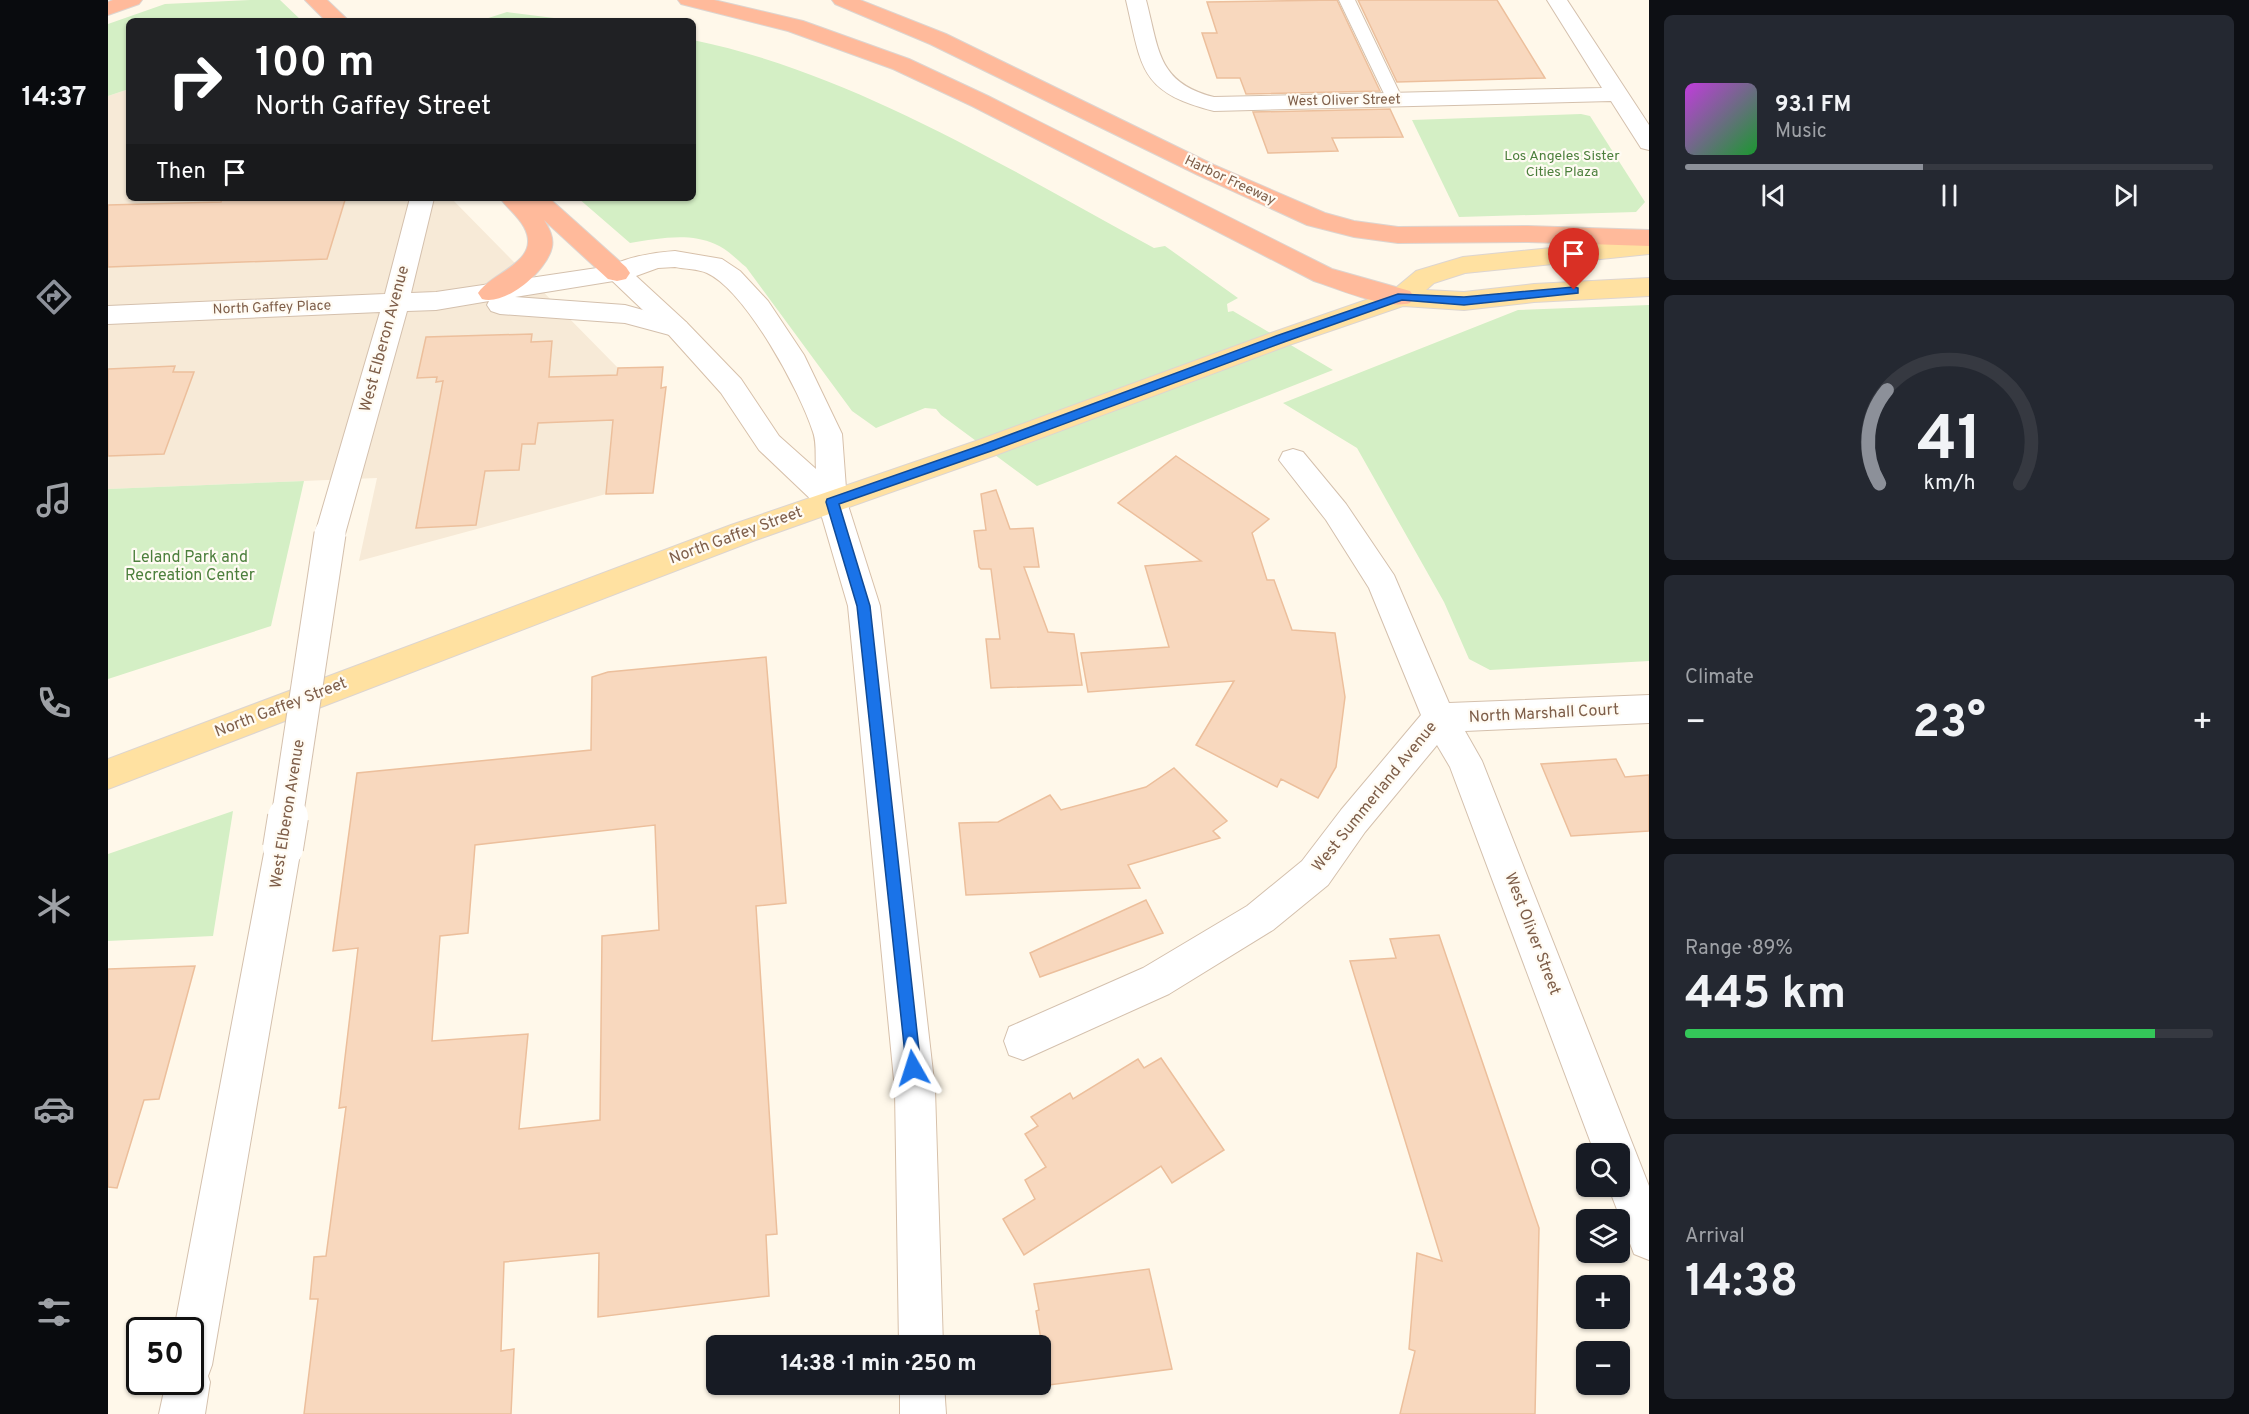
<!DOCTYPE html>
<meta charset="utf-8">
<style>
body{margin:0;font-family:Overpass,sans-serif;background:#242831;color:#f1f3f6;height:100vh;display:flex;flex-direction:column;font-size:22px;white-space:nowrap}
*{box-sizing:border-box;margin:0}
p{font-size:20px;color:#9ea1a6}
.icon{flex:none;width:33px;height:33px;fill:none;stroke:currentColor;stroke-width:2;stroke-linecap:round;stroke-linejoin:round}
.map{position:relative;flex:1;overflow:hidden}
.side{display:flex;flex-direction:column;gap:15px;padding:15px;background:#0d0f14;width:600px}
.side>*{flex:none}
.guide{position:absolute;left:18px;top:18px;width:570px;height:183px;border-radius:9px;box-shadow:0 2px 4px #0004;background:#202124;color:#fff;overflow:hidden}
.controls{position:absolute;left:1468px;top:1143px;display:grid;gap:12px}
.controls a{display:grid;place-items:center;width:54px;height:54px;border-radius:9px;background:#171b24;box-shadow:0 2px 4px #0004;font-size:30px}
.speed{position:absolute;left:18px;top:1317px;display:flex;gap:12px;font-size:30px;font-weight:700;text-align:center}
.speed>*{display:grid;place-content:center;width:78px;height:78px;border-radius:50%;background:#171b24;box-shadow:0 2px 4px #0004;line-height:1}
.speed .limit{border:3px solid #111;border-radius:9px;background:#fff;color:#111}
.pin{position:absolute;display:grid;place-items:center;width:51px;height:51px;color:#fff;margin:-62px -26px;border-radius:50% 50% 50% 0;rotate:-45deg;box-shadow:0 0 6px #0007}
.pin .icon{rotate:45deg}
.me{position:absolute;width:66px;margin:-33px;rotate:354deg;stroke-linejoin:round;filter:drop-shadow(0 0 4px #0008)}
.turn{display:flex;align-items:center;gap:21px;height:126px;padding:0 30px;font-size:27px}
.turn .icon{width:78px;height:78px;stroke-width:2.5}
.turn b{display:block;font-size:42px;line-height:51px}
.then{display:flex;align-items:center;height:57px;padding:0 30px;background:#0003;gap:12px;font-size:22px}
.big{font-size:45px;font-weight:700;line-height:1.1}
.side .tile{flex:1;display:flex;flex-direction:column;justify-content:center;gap:9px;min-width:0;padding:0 21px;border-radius:9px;background:#242831}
.side .dial{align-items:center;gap:0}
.dial svg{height:156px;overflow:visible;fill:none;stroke:#363941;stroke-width:7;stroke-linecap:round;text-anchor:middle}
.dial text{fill:#f1f3f6;stroke:none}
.song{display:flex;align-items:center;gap:18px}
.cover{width:72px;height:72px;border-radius:9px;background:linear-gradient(135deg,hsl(290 70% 55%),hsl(130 70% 35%))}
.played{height:6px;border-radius:3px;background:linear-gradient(90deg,#8c9099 45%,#363941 45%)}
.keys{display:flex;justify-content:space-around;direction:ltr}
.heat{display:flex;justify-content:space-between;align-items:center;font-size:33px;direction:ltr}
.charge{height:9px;border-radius:4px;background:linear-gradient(90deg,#34c759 89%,#363941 0)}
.trip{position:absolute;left:598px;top:1335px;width:345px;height:60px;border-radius:9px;background:#171b24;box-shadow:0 2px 4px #0004;font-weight:700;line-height:60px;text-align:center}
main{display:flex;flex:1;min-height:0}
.menu{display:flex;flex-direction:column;width:108px;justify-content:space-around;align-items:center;background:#090b0e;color:#9ea1a6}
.menu .icon{width:42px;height:42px}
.menu .on{color:#8c9099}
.menu b{font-size:27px;color:#f1f3f6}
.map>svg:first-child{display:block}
.residential{fill:#f7ead7}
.green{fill:#d4efc5}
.building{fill:#f8d8be;stroke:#ecbf9c;stroke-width:1.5;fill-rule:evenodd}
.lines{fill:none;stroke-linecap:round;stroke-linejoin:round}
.lane-casing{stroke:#d4c0ad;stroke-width:2}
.street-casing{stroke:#d4c0ad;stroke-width:2}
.secondary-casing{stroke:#d7c0aa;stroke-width:2}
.primary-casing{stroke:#ddd5d0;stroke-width:2}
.highway-casing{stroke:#ddd5d0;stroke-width:2}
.lane{fill:#fff;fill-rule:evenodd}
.street{fill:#fff;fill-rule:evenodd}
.secondary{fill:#fff;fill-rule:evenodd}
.primary{fill:#ffe1a1;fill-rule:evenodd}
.highway{fill:#ffba9b;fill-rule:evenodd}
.street-bridge-far1-casing{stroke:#d4c0ad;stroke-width:33;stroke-linecap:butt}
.street-bridge-casing{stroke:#d4c0ad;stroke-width:42;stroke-linecap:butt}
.street-bridge-far1{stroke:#fff;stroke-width:31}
.street-bridge{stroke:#fff;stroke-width:40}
.route{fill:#1a73e8;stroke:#114b97;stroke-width:1.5}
.labels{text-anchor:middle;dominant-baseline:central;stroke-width:4.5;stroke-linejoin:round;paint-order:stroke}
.far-street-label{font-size:14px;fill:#7e5e49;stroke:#fffbf3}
.far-park-label{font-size:14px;fill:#4c7f3c;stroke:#fffbf3}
.street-label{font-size:16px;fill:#7e5e49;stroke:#fffbf3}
.park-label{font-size:16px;fill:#4c7f3c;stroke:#fffbf3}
</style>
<main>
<nav class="menu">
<b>14:37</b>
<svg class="icon on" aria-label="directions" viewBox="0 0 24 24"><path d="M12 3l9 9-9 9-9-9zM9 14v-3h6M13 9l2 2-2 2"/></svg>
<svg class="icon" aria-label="music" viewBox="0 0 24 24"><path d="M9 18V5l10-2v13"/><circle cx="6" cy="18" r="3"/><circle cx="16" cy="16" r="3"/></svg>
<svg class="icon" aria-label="phone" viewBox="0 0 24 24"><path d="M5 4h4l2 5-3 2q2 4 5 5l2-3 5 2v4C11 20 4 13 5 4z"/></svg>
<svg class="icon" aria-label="climate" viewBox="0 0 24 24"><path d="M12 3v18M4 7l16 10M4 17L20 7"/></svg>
<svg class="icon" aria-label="car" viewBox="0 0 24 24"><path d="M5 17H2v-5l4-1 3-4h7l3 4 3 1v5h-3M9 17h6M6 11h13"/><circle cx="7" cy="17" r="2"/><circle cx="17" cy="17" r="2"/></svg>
<svg class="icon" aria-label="filters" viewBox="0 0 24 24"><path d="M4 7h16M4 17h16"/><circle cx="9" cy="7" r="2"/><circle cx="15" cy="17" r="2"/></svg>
</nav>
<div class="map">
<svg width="1541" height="1414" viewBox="0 0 1541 1414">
<rect width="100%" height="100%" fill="#fff8ea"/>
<!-- residential -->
<path class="residential" d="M 21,89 L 21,198 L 343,198 L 510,368 L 498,494 L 251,561 L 269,478 L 0,489 L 0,96 Z"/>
<!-- green -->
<g class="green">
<path d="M 142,0 L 172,0 L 194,21 L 21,21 L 21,89 L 0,96 L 0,24 L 57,4 Z"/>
<path d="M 399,12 L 470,21 L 371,21 Z"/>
<path d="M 585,40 C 746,73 902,170 1046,248 L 1057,246 L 1130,298 L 1119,304 L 1120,312 L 1125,311 L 1225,370 L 929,486 L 833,415 L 828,409 L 817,408 L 768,428 L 744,411 L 638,267 C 628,259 618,248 607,244 C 580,232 549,239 522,243 L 470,198 L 585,198 Z"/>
<path d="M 1473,114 L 1482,116 L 1537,202 L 1528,212 L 1351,217 L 1304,120 Z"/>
<path d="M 1541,305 L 1541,661 L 1382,670 L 1361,659 L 1336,602 L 1249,448 L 1175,403 L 1410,310 Z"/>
<path d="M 196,481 L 163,626 L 0,679 L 0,489 Z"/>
<path d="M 125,811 L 105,936 L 0,941 L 0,854 Z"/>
</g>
<!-- building -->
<g class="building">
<path d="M 1229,0 L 1272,91 L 1138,94 L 1132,78 L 1109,78 L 1094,33 L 1109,33 L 1099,2 Z"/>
<path d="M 1250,0 L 1389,0 L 1437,78 L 1289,82 Z"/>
<path d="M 1282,109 L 1295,137 L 1224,138 L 1230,151 L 1160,153 L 1145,112 Z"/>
<path d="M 114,198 L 236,198 L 237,200 L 219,259 L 0,267 L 0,205 L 113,202 Z"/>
<path d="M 424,334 L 423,342 L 444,341 L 441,377 L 509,375 L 510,368 L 555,367 L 553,388 L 558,387 L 545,493 L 498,494 L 505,420 L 430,423 L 427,444 L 414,444 L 411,470 L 377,471 L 368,525 L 308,528 L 335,381 L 328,382 L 329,377 L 309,378 L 318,337 Z"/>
<path d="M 67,366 L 65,372 L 86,372 L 56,454 L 0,456 L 0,369 Z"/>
<path d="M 1068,456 L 1161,519 L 1144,533 L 1159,580 L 1166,580 L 1184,630 L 1227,633 L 1237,697 L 1228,767 L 1210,798 L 1173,779 L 1169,787 L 1088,745 L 1126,681 L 980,692 L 973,653 L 1061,647 L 1037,566 L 1093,561 L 1010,503 Z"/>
<path d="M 888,490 L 902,529 L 925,528 L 931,567 L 916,567 L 940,632 L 966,634 L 974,685 L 883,688 L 878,639 L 892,639 L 883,569 L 873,569 L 871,567 L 866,531 L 878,530 L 873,494 Z"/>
<path d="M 658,657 L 678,903 L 648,906 L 669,1234 L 658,1235 L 661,1296 L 490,1317 L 491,1253 L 396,1262 L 393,1351 L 406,1349 L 403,1414 L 196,1414 L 210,1299 L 202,1299 L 206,1257 L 218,1256 L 238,1107 L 231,1108 L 250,948 L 225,951 L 249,773 L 483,750 L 484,677 L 500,672 ZM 547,825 L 551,930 L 494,936 L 492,1120 L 411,1129 L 420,1034 L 324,1041 L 332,936 L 360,933 L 367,845 Z"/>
<path d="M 1508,759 L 1517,777 L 1541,775 L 1541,831 L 1463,836 L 1433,764 Z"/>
<path d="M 1066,768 L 1119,821 L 1105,831 L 1112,838 L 1020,865 L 1032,888 L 858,895 L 851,823 L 890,822 L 942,795 L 953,810 L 1038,787 Z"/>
<path d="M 1038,900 L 1055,933 L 932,977 L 922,953 Z"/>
<path d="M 1331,935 L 1431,1228 L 1427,1414 L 1292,1414 L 1307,1351 L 1301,1349 L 1309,1253 L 1334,1261 L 1242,961 L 1288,958 L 1282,939 Z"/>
<path d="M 87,966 L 51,1099 L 36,1100 L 9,1188 L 0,1187 L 0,969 Z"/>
<path d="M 1053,1058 L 1116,1150 L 1064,1183 L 1053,1166 L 916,1255 L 895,1219 L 927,1199 L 917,1180 L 938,1167 L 917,1134 L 930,1126 L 923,1117 L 962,1093 L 965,1099 L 1030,1059 L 1036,1068 Z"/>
<path d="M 1041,1269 L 1064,1369 L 941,1385 L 928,1311 L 931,1310 L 926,1284 Z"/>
</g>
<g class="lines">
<!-- lane casing -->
<g class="lane-casing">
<path id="lane" d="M 1231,0 L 1247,0 L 1295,100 L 1293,103 L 1287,105 L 1279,100 Z"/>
</g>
<!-- street casing -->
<g class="street-casing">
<g id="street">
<path d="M 1018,0 L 1038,0 C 1051,49 1049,83 1106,97 L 1494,88 L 1439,0 L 1459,0 L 1541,125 L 1541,150 L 1533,148 L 1503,101 L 1106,111 C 1031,92 1034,68 1018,0 Z"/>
<path d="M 302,198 L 326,198 L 303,293 L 328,292 L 509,265 L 518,267 L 522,273 L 518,279 L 407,297 L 517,305 L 578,322 L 582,328 L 578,334 L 569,337 L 517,323 L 392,314 L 383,311 L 379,305 L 381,301 L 328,310 L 299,311 L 237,534 L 233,542 L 222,546 L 211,542 L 207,534 L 272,312 L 0,324 L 0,306 L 277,294 Z"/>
<path d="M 1185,449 L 1195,452 L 1238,504 L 1286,575 L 1341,703 L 1541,695 L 1541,723 L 1357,731 L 1374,761 L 1541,1186 L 1541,1260 L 1526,1254 L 1500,1186 L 1512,1186 L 1512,1154 L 1487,1154 L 1342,767 L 1329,745 L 1257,832 L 1220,885 L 1165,930 L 1061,994 L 915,1060 L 901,1055 L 896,1041 L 901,1027 L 1035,968 L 1139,906 L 1194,861 L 1233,810 L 1313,715 L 1261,588 L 1218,520 L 1171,460 L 1175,452 Z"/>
<path d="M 175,832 L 188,837 L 193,848 L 104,1365 L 100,1376 L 102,1382 L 97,1414 L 51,1414 L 58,1382 L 82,1382 L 82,1330 L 66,1330 L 157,848 L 162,837 Z"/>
</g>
</g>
<!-- secondary casing -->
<g class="secondary-casing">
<g id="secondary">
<path d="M 567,251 L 614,259 L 632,271 L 660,301 L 696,355 L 734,434 L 739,502 L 772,606 L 827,1090 L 835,1346 L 791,1346 L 787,1090 L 740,606 L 711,507 L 651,450 L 613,393 L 560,334 L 496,273 C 505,258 550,252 567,251 ZM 567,267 C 577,269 590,269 599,273 C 638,291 692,391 705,432 C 709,443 707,458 708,469 L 671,436 L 633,379 L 578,322 L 528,276 L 550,268 Z"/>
<path d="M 792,1384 L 836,1384 L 838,1414 L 792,1414 Z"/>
</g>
</g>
<!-- primary casing -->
<g class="primary-casing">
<path id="primary" d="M 1541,238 L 1541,254 L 1357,273 L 1326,283 L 1318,290 L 1356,292 L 1426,284 L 1541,278 L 1541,296 L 1426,302 L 1356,310 L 1295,306 L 1181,345 L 888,455 L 645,541 L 0,789 L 0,759 L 623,525 L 868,441 L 1163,333 L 1284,291 L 1308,271 L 1355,257 Z"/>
</g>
<!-- highway casing -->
<g class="highway-casing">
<g id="highway">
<path d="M 5,0 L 34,0 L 31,4 L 0,15 L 0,2 Z"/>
<path d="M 197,0 L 219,0 L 241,21 L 218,21 Z"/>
<path d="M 570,0 L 606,0 L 695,21 L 801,59 L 880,96 L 1224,269 L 1302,291 L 1306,297 L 1302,303 C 1278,310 1231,289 1206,281 L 864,106 L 785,69 L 680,31 L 573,4 Z"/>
<path d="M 724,0 L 752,0 L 838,34 L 1106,165 L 1217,213 L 1246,221 L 1290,227 L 1420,226 L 1541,230 L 1541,246 L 1420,242 L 1290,243 L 1246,237 L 1199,225 L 1090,175 L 822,44 L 727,4 Z"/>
<path d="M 392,198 L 441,198 L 518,267 L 522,273 L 518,279 L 509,281 L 500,279 L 436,220 C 441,228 446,237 444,247 C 439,271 398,306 374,299 L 370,293 C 383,272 435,262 416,227 C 410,216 399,208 392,198 Z"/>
</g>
</g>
<!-- lane -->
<use href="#lane" class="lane"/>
<!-- street -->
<use href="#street" class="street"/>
<!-- secondary -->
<use href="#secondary" class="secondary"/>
<!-- primary -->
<use href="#primary" class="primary"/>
<!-- highway -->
<use href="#highway" class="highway"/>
<!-- street-bridge-far1 casing -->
<g class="street-bridge-far1-casing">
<path id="street-bridge-far1" d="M 179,818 L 222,534"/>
</g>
<!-- street-bridge casing -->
<g class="street-bridge-casing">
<path id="street-bridge" d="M 175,848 L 180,817"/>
</g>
<!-- street-bridge-far1 -->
<use href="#street-bridge-far1" class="street-bridge-far1"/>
<!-- street-bridge -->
<use href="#street-bridge" class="street-bridge"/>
</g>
<!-- route -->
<path class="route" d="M 1466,287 L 1470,288 L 1470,293 L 1356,305 L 1294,300 L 1176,342 L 883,451 L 731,504 L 762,606 L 813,1068 L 811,1073 L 805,1076 L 799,1073 L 749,606 L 718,502 L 719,499 L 874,445 L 1168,336 L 1290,294 L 1356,297 Z"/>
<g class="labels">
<!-- far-street labels -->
<g class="far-street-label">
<text transform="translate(1236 101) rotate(-1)">West Oliver Street</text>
<text transform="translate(1122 181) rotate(25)">Harbor Freeway</text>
<text transform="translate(164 308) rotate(-2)">North Gaffey Place</text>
</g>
<!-- far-park labels -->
<g class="far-park-label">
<text x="1454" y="156">Los Angeles Sister<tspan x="1454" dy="16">Cities Plaza</tspan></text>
</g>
<!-- street labels -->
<g class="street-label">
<text transform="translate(277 339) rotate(-75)">West Elberon Avenue</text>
<text transform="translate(628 536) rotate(-20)">North Gaffey Street</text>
<text transform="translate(173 708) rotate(-21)">North Gaffey Street</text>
<text transform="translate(1436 714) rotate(-3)">North Marshall Court</text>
<text transform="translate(1267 797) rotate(-51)">West Summerland Avenue</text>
<text transform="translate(180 814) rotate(-81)">West Elberon Avenue</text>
<text transform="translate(1424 934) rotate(69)">West Oliver Street</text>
</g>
<!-- park labels -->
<g class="park-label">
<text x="82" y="558">Leland Park and<tspan x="82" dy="18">Recreation Center</tspan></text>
</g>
</g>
</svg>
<div class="controls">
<a><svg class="icon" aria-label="search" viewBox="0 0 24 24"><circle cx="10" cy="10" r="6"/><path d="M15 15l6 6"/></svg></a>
<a><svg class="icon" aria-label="layers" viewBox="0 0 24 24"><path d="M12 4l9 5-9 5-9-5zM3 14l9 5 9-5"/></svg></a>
<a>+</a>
<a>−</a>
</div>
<div class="speed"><div class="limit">50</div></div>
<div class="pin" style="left:1466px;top:290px;background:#d93025"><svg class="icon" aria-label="arrive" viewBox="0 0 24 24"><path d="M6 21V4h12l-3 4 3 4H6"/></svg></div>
<svg class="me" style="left:805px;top:1068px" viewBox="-20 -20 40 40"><path d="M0-17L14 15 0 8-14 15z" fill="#1a73e8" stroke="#fff" stroke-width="4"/></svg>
<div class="trip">14:38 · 1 min · 250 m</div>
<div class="guide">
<div class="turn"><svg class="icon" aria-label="right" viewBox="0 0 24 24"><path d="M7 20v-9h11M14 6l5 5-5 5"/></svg><div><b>100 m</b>North Gaffey Street</div></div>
<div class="then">Then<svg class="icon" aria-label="arrive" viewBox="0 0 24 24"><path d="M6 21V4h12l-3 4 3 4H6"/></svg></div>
</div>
</div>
<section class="side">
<div class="tile">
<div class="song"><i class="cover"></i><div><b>93.1 FM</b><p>Music</p></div></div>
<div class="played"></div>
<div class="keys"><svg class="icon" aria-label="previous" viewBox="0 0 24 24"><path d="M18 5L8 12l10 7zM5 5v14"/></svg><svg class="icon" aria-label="pause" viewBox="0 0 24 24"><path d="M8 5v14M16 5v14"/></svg><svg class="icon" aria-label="next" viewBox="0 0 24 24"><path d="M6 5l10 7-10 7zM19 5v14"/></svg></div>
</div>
<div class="tile dial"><svg viewBox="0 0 100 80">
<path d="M14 69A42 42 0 1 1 86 69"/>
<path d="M14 69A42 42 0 0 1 18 21" stroke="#8c9099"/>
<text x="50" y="56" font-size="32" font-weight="700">41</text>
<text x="50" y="72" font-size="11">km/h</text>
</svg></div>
<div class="tile"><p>Climate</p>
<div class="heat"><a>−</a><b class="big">23°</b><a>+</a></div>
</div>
<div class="tile"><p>Range · 89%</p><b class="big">445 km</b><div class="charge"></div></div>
<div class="tile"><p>Arrival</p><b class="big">14:38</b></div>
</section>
</main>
